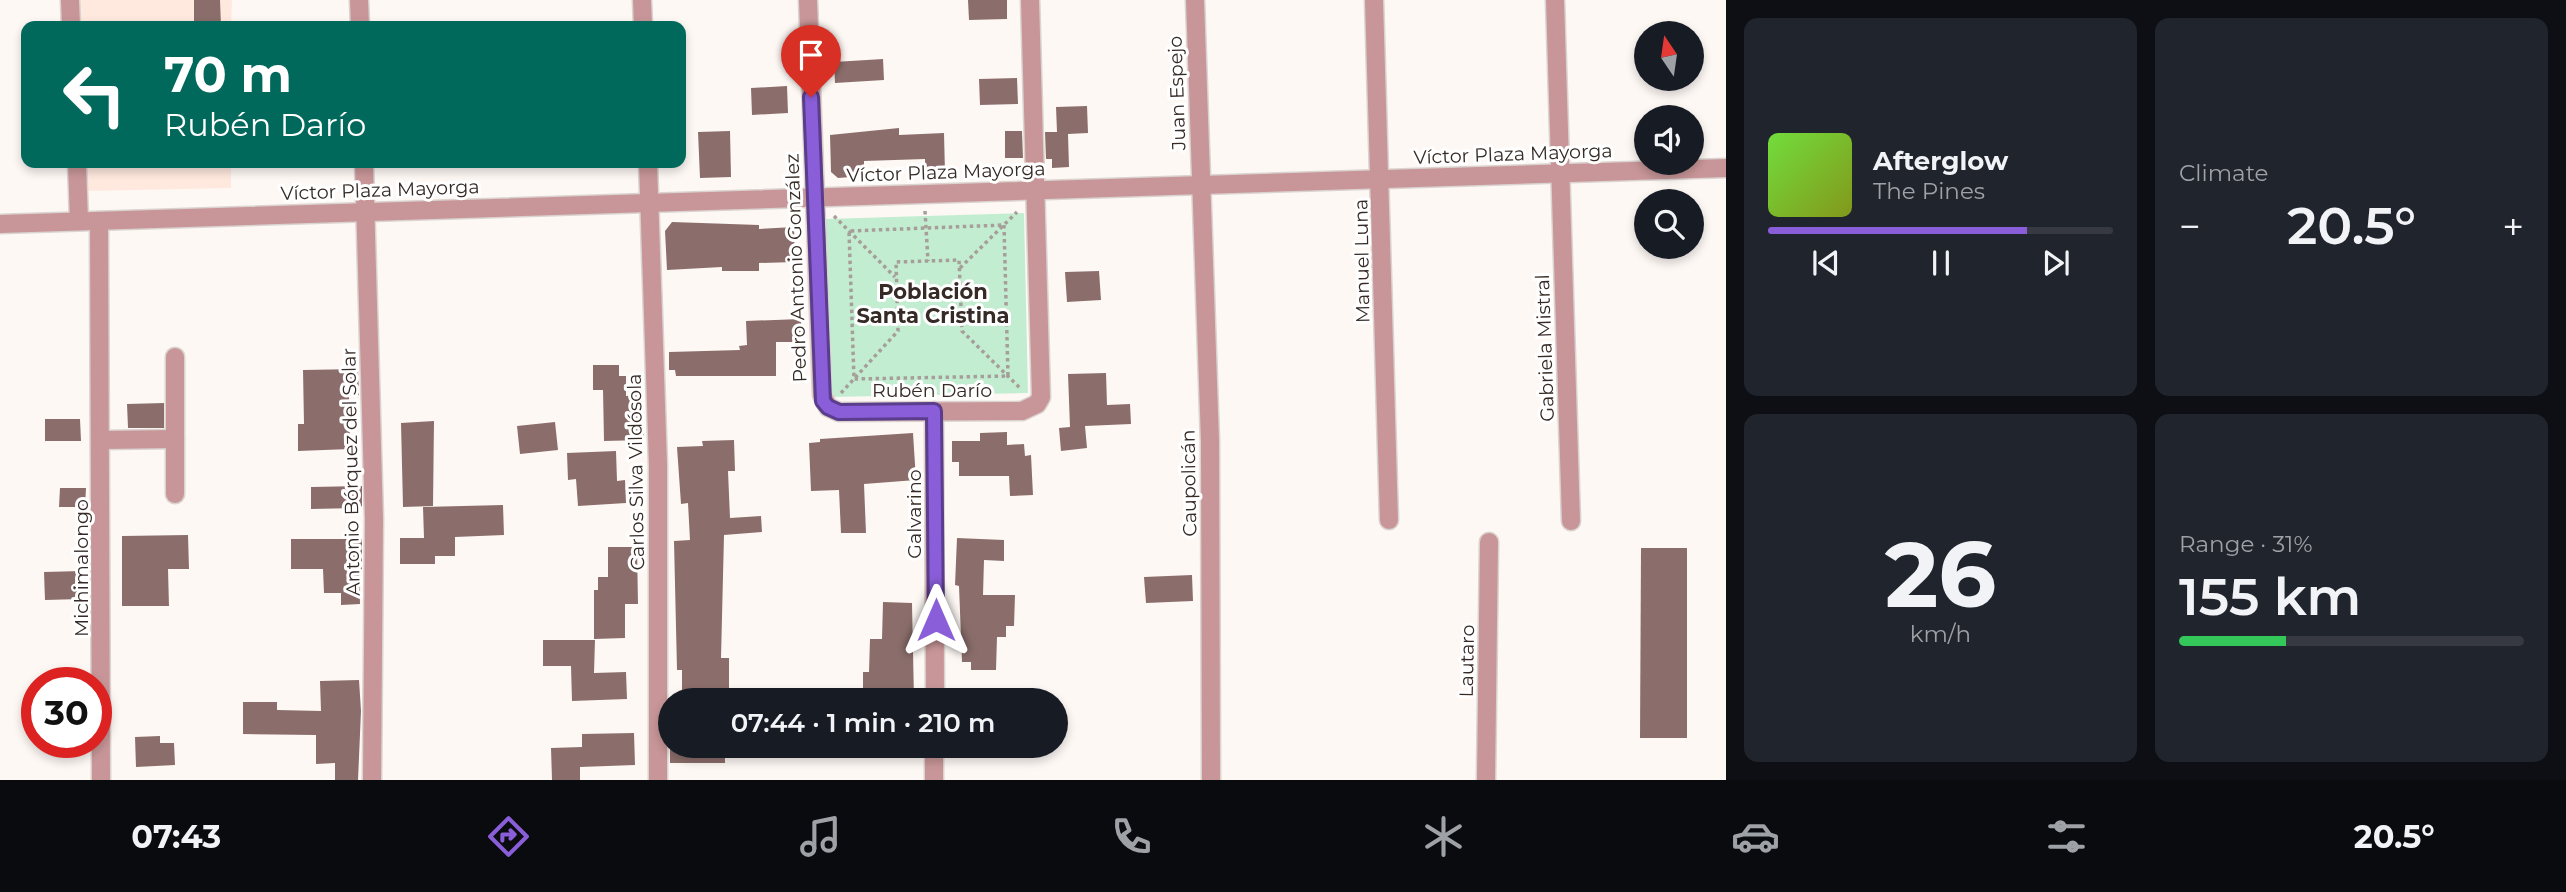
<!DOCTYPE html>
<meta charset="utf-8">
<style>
body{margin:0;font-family:Montserrat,sans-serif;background:#20242c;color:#f1f3f6;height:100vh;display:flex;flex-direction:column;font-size:26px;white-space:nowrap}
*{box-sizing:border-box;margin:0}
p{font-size:23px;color:#9ea1a6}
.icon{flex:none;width:38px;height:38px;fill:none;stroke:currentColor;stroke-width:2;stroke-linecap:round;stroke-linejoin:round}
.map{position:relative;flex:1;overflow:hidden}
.details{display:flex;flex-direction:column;gap:18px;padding:18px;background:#0d0f14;width:840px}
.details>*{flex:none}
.top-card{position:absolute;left:21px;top:21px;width:665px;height:147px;border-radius:14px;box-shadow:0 4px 10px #0003;background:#00695c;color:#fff;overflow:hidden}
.needle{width:46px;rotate:347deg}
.tools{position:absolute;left:1634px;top:21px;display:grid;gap:14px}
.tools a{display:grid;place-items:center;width:70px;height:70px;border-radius:50%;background:#171b24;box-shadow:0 4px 10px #0003;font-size:35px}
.speed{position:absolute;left:21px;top:667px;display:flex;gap:14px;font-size:35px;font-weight:700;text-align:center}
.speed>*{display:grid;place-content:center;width:91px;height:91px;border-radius:50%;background:#171b24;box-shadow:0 4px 10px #0003;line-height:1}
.speed .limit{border:10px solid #d22;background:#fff;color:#111}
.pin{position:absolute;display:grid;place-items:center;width:60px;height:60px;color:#fff;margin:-72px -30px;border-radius:50% 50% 50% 0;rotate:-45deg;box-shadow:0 0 7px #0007}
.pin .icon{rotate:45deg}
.me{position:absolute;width:77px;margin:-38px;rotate:0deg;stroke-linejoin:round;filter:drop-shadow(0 0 5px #0008)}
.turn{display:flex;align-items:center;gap:24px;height:147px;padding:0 28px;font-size:32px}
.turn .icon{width:91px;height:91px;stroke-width:2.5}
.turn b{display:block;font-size:49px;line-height:60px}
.big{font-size:52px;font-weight:600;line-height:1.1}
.details .tile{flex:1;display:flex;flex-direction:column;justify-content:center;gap:10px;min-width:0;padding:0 24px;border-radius:14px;background:#20242c}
.details .dial{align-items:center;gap:0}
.dial b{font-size:91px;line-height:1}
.song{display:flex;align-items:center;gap:21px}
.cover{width:84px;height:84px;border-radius:10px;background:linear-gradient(135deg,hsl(100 70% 55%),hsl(70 70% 35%))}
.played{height:7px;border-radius:4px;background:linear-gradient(90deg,#8a5ed8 75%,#363941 75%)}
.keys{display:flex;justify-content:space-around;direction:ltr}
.heat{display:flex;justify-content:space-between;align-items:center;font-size:38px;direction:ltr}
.charge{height:10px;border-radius:5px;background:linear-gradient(90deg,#34c759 31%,#363941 0)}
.details .tiles{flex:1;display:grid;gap:18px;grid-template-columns:repeat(2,1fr)}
.trip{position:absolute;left:658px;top:688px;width:410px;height:70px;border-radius:35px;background:#171b24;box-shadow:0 4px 10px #0003;font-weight:600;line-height:70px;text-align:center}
.menu{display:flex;height:112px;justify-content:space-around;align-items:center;background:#090b0e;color:#9ea1a6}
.menu .icon{width:49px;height:49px}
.menu .selected{color:#8a5ed8}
.menu b{font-size:32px;color:#f1f3f6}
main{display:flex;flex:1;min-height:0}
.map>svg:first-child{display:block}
.built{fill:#ffe9de}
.green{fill:#c3edd0}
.building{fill:#8b6e6b}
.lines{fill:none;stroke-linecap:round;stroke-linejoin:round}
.minor-casing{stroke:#dad3d0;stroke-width:21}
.tertiary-casing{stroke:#dad3d0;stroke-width:21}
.path{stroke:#a69e9a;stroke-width:3.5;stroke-dasharray:3.5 3.5;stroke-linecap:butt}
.minor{stroke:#c89698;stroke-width:18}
.tertiary{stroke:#c89698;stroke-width:18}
.route-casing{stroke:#5a3d8c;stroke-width:18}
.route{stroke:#8a5ed8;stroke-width:12}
.labels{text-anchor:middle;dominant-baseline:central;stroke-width:6;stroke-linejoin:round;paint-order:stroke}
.street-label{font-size:19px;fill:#352a25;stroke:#fff}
.neighbourhood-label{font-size:21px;font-weight:bold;fill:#352a25;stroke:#fff}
</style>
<main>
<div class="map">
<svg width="1726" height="780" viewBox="0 0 1726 780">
<rect width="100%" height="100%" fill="#fef8f5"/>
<!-- built -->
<g class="built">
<path d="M 80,0 L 232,0 L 231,26 L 81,26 Z"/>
<path d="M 86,163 L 231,163 L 231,188 L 87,191 Z"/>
</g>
<!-- green -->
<path class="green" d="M 1024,213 L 1028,393 L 829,397 L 825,219 Z"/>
<!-- building -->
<g class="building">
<path d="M 194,0 L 220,0 L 221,26 L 194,26 Z"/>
<path d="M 968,0 L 1007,0 L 1007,19 L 969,20 Z"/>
<path d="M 883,59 L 884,80 L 835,83 L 834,62 Z"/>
<path d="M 1017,78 L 1018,104 L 980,105 L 979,79 Z"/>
<path d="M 787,86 L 788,113 L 752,115 L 751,88 Z"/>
<path d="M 1087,106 L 1088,133 L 1068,134 L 1069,167 L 1052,168 L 1052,159 L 1046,159 L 1045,132 L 1057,132 L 1056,107 Z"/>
<path d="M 899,128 L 899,135 L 944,133 L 945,173 L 925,174 L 925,159 L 864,161 L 864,176 L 838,178 L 831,172 L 830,135 Z"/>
<path d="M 730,131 L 731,177 L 700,178 L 698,132 Z"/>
<path d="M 1005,131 L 1022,131 L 1023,158 L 1005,158 Z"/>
<path d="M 672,222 L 759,225 L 759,229 L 794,227 L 795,262 L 759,263 L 759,271 L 722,271 L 722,267 L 667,270 L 665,231 Z"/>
<path d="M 1099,271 L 1101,300 L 1067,302 L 1065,272 Z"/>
<path d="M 801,319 L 802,342 L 776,342 L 776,376 L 676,376 L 675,370 L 669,370 L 669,352 L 740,350 L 739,346 L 747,345 L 746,321 Z"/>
<path d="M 593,365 L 619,365 L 619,376 L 626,376 L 626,396 L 638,395 L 639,423 L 644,423 L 644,440 L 604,441 L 603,390 L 593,390 Z"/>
<path d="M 358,369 L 359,395 L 349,396 L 350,449 L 298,451 L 298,424 L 304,424 L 303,370 Z"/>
<path d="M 1106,373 L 1107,405 L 1130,404 L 1131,424 L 1085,426 L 1087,448 L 1061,451 L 1059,428 L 1070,427 L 1068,374 Z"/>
<path d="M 164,403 L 164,428 L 128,428 L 127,404 Z"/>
<path d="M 45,419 L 80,419 L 81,441 L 45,441 Z"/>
<path d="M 434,421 L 433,506 L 403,507 L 401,423 Z"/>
<path d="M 555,422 L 558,450 L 520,454 L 517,426 Z"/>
<path d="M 1007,432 L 1007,445 L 1024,444 L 1025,456 L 1031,455 L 1033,495 L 1010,496 L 1009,476 L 959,476 L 959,462 L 952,462 L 952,441 L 980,441 L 980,433 Z"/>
<path d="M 913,433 L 916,480 L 864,484 L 866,533 L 841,533 L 839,490 L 811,491 L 809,443 L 820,442 L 820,439 Z"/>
<path d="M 734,440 L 735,471 L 728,471 L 730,518 L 761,516 L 762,532 L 724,535 L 721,658 L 729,658 L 729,700 L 682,699 L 682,670 L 677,670 L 674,541 L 690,540 L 688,503 L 681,504 L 677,447 L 703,446 L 702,441 Z"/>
<path d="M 616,451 L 617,481 L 625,480 L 626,503 L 578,506 L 576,479 L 568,480 L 567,453 Z"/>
<path d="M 362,486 L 362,506 L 358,508 L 311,509 L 311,487 Z"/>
<path d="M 60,488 L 86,488 L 85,507 L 59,507 Z"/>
<path d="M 503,505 L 504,535 L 455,537 L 455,556 L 435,556 L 435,564 L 400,564 L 400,538 L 424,538 L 423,507 Z"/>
<path d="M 188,535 L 189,569 L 168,569 L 169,606 L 122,606 L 122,536 Z"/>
<path d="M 957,538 L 1004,540 L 1004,561 L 984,560 L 983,595 L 1015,595 L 1014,626 L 1006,626 L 1006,637 L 997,637 L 996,670 L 971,670 L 971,662 L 962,662 L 959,586 L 955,585 Z"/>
<path d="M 291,539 L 362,539 L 362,570 L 359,570 L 360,604 L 341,605 L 341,593 L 324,593 L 323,569 L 291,569 Z"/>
<path d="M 608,547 L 637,547 L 638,604 L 625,604 L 625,638 L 594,639 L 594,590 L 598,590 L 598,577 L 608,577 Z"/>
<path d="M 1641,548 L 1687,548 L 1687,738 L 1640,738 Z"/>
<path d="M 82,571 L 82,599 L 45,600 L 44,572 Z"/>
<path d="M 1192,575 L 1193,601 L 1146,603 L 1144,577 Z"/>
<path d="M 883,602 L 912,603 L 914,700 L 863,700 L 863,672 L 869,672 L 870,639 L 882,639 Z"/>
<path d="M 543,640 L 595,640 L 594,673 L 626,672 L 627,699 L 572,701 L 571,666 L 543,666 Z"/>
<path d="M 359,680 L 361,711 L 358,780 L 335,780 L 335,763 L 316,764 L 316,735 L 243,734 L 243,702 L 277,702 L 277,710 L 321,711 L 320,681 Z"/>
<path d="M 634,733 L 635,765 L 580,767 L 580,780 L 552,780 L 551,748 L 582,747 L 582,734 Z"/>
<path d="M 160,736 L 160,743 L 174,743 L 175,765 L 136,767 L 135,737 Z"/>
<rect x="670" y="746" width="55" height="17"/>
</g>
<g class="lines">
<!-- minor casing -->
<g class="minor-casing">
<g id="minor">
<path d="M 70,0 L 71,26"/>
<path d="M 359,0 L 360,26"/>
<path d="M 642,0 L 643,26"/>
<path d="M 808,0 L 822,395 L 828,407 L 839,412 L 1022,411 L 1037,404 L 1041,397 L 1030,0"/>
<path d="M 1195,0 L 1210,441 L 1211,780"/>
<path d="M 1374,0 L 1389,520"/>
<path d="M 1555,0 L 1571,521"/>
<path d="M 77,163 L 79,221"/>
<path d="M 364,163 L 374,519 L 372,780"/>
<path d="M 648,163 L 658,465 L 658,780"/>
<path d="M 99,221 L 101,780"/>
<path d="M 175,357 L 175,494"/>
<path d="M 934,411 L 935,700"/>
<path d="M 102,440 L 175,439"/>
<path d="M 934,780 L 934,746"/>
<path d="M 1486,780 L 1489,542"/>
</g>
</g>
<!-- tertiary casing -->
<g class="tertiary-casing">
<path id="tertiary" d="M 0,224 L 1726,168"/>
</g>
<!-- path -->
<g class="path">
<path d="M 925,211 L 928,261"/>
<path d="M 834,216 L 895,277"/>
<path d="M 1004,225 L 1008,376 L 854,379 L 849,231 Z"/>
<path d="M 960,268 L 1017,212"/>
<path d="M 841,393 L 898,331 L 896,262 L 959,260 L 962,331 L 1021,389"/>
</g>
<!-- minor -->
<use href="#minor" class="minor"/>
<!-- tertiary -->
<use href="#tertiary" class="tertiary"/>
</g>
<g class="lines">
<!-- route casing -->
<g class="route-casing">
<path id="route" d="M 811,97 L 823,401 L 828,407 L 839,412 L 934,411 L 936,620"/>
</g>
<!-- route -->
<use href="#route" class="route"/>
</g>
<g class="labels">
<!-- street labels -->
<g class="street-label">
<text transform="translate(1177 93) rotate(-92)">Juan Espejo</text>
<text transform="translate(1513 154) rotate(-2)">Víctor Plaza Mayorga</text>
<text transform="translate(946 172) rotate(-2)">Víctor Plaza Mayorga</text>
<text transform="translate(380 190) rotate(-2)">Víctor Plaza Mayorga</text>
<text transform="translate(1362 261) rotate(-91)">Manuel Luna</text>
<text transform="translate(796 268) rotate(-92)">Pedro Antonio González</text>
<text transform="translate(1545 348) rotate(-92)">Gabriela Mistral</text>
<text x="932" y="390">Rubén Darío</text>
<text transform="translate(351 472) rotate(-91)">Antonio Bórquez del Solar</text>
<text transform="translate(636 472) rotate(-91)">Carlos Silva Vildósola</text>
<text transform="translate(1189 483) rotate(-91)">Caupolicán</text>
<text transform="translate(914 514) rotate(-90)">Galvarino</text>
<text transform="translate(81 568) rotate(-90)">Michimalongo</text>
<text transform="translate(1467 661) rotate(-89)">Lautaro</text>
</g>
<!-- neighbourhood labels -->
<g class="neighbourhood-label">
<text x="933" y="291">Población<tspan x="933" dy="24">Santa Cristina</tspan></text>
</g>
</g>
</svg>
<div class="tools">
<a><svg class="needle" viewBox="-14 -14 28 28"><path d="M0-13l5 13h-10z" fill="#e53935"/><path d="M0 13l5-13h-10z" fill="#9ea1a6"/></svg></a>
<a><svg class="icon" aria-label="sound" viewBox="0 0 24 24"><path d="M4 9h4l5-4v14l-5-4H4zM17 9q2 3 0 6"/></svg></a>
<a><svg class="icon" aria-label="search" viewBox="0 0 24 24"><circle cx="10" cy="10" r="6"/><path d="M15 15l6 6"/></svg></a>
</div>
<div class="speed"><div class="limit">30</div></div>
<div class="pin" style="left:811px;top:97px;background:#d93025"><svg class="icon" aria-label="arrive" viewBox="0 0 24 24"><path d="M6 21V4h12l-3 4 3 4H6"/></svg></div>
<svg class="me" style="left:936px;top:620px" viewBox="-20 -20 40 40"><path d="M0-17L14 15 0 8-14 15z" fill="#8a5ed8" stroke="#fff" stroke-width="4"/></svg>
<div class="trip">07:44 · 1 min · 210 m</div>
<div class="top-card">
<div class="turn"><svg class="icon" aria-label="left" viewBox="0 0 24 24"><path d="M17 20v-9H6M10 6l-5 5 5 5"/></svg><div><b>70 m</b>Rubén Darío</div></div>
</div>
</div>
<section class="details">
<div class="tiles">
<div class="tile">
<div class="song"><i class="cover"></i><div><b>Afterglow</b><p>The Pines</p></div></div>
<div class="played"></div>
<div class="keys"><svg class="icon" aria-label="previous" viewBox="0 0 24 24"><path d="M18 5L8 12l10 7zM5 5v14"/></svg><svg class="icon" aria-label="pause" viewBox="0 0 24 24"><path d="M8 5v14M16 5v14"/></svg><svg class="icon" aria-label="next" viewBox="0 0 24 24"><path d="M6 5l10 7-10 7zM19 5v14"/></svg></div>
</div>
<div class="tile"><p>Climate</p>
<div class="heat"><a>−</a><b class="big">20.5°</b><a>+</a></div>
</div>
<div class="tile dial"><b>26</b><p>km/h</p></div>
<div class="tile"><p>Range · 31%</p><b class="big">155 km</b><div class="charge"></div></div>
</div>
</section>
</main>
<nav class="menu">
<b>07:43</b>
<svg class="icon selected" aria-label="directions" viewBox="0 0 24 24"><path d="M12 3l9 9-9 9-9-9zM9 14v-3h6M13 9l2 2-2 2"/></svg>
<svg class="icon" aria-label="music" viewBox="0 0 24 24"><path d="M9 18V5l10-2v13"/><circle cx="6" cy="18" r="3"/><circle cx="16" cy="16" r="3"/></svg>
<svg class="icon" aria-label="phone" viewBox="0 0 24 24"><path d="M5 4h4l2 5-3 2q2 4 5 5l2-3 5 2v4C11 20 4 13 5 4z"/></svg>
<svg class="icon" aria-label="climate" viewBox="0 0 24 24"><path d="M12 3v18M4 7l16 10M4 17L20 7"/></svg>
<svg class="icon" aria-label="car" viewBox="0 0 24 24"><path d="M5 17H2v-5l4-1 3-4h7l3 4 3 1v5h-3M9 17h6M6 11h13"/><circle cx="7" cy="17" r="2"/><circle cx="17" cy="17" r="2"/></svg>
<svg class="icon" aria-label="filters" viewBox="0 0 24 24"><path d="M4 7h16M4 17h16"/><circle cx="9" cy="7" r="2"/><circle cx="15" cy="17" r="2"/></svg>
<b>20.5°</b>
</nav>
